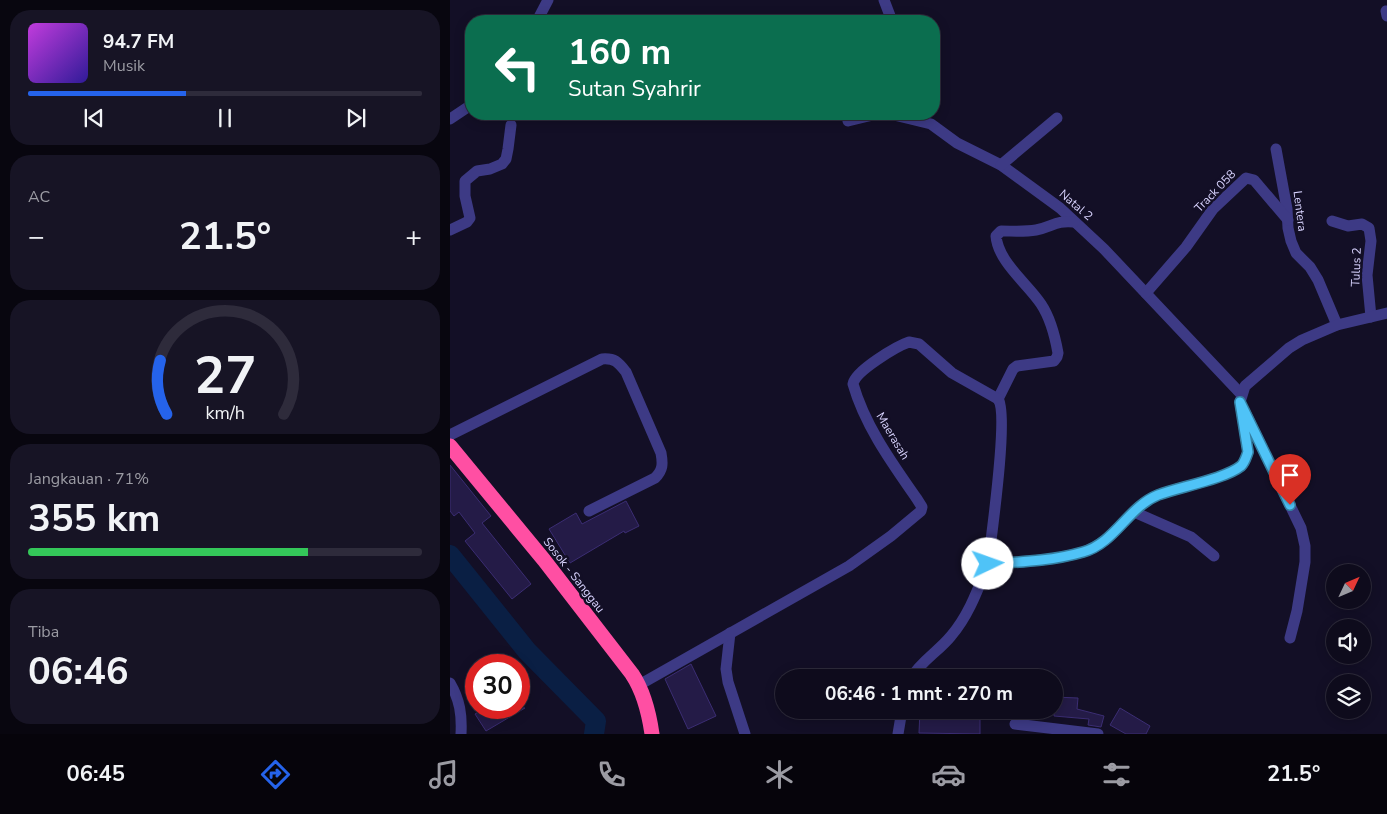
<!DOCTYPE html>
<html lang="id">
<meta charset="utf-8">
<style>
body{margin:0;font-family:"Nunito Sans",sans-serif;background:#171425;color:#f1f3f6;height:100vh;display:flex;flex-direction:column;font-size:19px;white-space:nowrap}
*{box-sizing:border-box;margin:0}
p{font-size:16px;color:#9b9ba3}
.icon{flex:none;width:28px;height:28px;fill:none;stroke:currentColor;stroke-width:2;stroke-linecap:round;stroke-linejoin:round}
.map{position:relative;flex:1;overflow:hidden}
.sheet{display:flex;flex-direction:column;gap:10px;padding:10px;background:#08060f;width:450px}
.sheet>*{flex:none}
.hud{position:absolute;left:15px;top:15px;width:475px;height:105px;border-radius:20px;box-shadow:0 2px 12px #0003,0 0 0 1px #2e2b3b;background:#0b6e4f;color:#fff;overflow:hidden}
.needle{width:32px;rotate:46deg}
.controls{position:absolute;left:876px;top:564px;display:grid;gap:10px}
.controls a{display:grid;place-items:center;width:45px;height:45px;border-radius:50%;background:#0e0b1c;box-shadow:0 2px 12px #0003,0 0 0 1px #2e2b3b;font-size:25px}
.speed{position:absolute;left:15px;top:654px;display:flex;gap:10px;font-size:25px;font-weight:700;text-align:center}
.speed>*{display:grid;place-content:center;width:65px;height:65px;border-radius:50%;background:#0e0b1c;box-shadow:0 2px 12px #0003,0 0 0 1px #2e2b3b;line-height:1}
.speed .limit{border:8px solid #d22;background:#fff;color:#111}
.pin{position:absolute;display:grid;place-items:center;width:42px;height:42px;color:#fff;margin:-51px -21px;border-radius:50% 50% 50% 0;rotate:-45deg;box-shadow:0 0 5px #0007}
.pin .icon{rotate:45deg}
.me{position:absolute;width:55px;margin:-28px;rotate:87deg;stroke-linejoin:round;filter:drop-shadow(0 0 4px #0008)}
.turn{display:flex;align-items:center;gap:18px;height:105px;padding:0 20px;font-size:22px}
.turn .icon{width:65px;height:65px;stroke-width:2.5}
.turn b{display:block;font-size:35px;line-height:42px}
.big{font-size:38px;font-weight:700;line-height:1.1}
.sheet .tile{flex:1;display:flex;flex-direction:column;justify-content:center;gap:8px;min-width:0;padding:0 18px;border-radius:20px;background:#171425}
.sheet .dial{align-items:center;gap:0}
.dial svg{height:130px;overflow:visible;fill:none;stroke:#2e2b3b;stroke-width:7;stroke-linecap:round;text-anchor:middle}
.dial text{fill:#f1f3f6;stroke:none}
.song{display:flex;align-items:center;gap:15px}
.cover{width:60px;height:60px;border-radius:8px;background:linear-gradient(135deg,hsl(290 70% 55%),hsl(250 70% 35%))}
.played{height:5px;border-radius:2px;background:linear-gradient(90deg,#2563eb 40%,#2e2b3b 40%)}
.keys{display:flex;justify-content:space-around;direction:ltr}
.heat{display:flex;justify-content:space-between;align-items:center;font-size:28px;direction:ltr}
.charge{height:8px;border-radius:4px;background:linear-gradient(90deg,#34c759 71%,#2e2b3b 0)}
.trip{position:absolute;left:325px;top:669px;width:288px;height:50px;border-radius:25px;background:#0e0b1c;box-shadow:0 2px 12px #0003,0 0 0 1px #2e2b3b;font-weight:700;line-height:50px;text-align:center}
.menu{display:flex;height:80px;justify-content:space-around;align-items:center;background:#06040b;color:#9b9ba3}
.menu .icon{width:35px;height:35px}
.menu .current{color:#2563eb}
.menu b{font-size:22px;color:#f1f3f6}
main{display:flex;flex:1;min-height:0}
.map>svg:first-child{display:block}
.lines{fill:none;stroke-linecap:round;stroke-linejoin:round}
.river{stroke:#0a1f44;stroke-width:20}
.building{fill:#241b47;stroke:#3b2d73}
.minor{stroke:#3d3a85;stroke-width:11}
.highway{stroke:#ff4fa3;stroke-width:15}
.route-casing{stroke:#337fa1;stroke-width:12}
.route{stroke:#4fc3f7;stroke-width:9}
.labels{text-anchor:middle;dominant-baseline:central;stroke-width:5;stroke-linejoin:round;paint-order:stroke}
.street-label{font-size:12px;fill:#d9d4ff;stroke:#130f26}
</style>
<main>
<section class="sheet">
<div class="tile">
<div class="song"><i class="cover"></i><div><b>94.7 FM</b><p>Musik</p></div></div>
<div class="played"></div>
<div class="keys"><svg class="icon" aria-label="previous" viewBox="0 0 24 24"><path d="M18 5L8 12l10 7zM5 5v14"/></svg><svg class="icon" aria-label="pause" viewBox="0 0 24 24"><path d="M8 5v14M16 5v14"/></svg><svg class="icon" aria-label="next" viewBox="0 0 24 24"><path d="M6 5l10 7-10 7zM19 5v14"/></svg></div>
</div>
<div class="tile"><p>AC</p>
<div class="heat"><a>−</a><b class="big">21.5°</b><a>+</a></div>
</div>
<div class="tile dial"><svg viewBox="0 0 100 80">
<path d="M14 69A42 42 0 1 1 86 69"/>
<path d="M14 69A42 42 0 0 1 10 36" stroke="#2563eb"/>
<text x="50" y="56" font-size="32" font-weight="700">27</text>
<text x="50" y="72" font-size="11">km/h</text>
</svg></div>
<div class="tile"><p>Jangkauan · 71%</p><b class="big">355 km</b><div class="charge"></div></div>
<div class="tile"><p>Tiba</p><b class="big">06:46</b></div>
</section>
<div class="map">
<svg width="937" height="734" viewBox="0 0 937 734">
<rect width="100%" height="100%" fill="#130f26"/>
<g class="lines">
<!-- river -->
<path class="river" d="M 0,555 L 77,651 L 146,721 L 144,734"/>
</g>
<!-- building -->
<g class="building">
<path d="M 0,465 L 41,516 L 32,523 L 81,584 L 62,599 L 15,541 L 25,533 L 9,512 L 4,516 L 0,511 Z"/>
<path d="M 176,501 L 189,526 L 175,533 L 174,531 L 120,563 L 99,529 L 126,513 L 132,524 Z"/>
<path d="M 241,664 L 266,716 L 238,729 L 215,679 Z"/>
<path d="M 604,697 L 628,698 L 627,709 L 654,716 L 651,727 L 638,725 L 639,719 L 604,716 Z"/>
<path d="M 35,708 L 75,708 L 36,731 L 25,714 Z"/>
<path d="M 670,708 L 700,726 L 696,734 L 676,734 L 660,725 Z"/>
<path d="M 470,710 L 530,710 L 530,734 L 469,733 Z"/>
<path d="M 549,710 L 572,710 L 572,717 L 548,719 Z"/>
</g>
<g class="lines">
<!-- minor -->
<g class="minor">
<path d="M 434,0 L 442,21"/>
<path d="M 936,11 L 937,16"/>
<path d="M 87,21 L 98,0"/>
<path d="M 0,119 L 21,105"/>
<path d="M 398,121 L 427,114 L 444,115 L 481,124 L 507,143 L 551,165 L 573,181 L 610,208 L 654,249 L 791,394"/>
<path d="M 826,149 L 837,209 L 838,228 L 841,241 L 846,253 L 860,267 L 868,280 L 887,325"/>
<path d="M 551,165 L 607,118"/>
<path d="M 882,221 L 898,226 L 912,224 L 919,228 L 921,241 L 917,275 L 921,317"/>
<path d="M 0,230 L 17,222 L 20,218 L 15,196 L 15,181 L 27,171 L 40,169 L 52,164 L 56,159 L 58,149 L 61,125"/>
<path d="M 696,293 L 736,247 L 763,209 L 796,178 L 804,180 L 838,220"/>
<path d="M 548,399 L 563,369 L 567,366 L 604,361 L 607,357 L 608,353 C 605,336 601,319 591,304 C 578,284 548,262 546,236 L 551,231 C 563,231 575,232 586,230 C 602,227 606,220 624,222"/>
<path d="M 794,410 L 851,528 L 855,546 L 855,562 L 847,611 L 840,638"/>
<path d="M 0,435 L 152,359 C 165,358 168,362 176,372 L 211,453 C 213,464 213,470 205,478 L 139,511"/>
<path d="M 684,512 L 741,537 L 764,556"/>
<path d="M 280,633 L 276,669 L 278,682 L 295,734"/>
<path d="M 461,678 C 471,661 489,651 501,636 C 519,615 528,589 538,564 C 570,562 602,561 633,552 C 665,543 678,507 708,495 C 729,487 775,479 791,466 C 795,462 796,458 798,452 L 790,402 L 795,386 L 839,348 L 852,340 L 887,325 L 937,313"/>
<path d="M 0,683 C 10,700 12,715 11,734"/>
<path d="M 189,685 L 399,566 L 441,536 L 471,511 L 472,507 L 467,499 C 442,463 415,426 403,384 C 405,371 447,346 459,342 L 469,344 L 502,373 L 548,399 C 559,413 541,539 538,564"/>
<path d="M 565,724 L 648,734"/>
<path d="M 448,734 L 452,710"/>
</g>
<!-- highway -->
<path class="highway" d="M 0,446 L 94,560 L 182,674 C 194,692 199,713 202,734"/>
</g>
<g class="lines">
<!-- route casing -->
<g class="route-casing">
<path id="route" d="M 538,564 C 570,562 602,561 633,552 C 665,543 678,507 708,495 C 729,487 775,479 791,466 C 795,462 796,457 798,452 L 790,402 L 840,505"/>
</g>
<!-- route -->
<use href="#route" class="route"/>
</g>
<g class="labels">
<!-- street labels -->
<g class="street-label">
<text transform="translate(765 191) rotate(-46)">Track 058</text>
<text transform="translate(626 205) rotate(41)">Natal 2</text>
<text transform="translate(850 211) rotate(83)">Lentera</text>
<text transform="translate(906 267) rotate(-88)">Tulus 2</text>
<text transform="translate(443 436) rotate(59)">Maerasah</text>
<text transform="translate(124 575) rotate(52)">Sosok - Sanggau</text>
</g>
</g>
</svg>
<div class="controls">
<a><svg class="needle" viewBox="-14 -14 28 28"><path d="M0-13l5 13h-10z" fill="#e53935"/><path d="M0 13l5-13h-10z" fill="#9b9ba3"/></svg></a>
<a><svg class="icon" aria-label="sound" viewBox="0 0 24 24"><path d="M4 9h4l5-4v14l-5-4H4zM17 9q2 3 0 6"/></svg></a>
<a><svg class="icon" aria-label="layers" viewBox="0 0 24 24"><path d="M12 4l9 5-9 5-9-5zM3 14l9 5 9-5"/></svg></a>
</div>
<div class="speed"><div class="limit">30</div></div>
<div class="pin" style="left:840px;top:505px;background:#d93025"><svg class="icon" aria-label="arrive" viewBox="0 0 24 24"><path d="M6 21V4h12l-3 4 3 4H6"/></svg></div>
<svg class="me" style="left:538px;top:564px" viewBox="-20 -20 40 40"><circle r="19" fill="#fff"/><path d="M0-13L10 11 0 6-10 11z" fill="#4fc3f7"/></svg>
<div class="trip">06:46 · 1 mnt · 270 m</div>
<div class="hud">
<div class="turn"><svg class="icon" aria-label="left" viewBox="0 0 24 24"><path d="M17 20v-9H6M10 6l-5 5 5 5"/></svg><div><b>160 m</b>Sutan Syahrir</div></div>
</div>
</div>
</main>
<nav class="menu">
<b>06:45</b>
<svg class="icon current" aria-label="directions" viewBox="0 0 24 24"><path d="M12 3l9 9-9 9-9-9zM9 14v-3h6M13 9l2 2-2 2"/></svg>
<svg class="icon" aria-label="music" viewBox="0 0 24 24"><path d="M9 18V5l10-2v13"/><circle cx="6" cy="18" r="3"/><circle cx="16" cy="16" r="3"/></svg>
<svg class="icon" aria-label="phone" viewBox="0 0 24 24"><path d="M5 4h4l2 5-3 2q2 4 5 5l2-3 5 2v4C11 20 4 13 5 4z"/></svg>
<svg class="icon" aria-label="climate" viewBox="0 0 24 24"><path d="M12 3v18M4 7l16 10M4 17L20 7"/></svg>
<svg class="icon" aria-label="car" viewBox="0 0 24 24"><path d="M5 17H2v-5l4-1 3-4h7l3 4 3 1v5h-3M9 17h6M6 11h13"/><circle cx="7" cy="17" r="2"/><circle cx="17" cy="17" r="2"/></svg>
<svg class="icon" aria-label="filters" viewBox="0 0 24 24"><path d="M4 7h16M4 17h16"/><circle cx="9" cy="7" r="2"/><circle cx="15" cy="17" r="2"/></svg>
<b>21.5°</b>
</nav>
